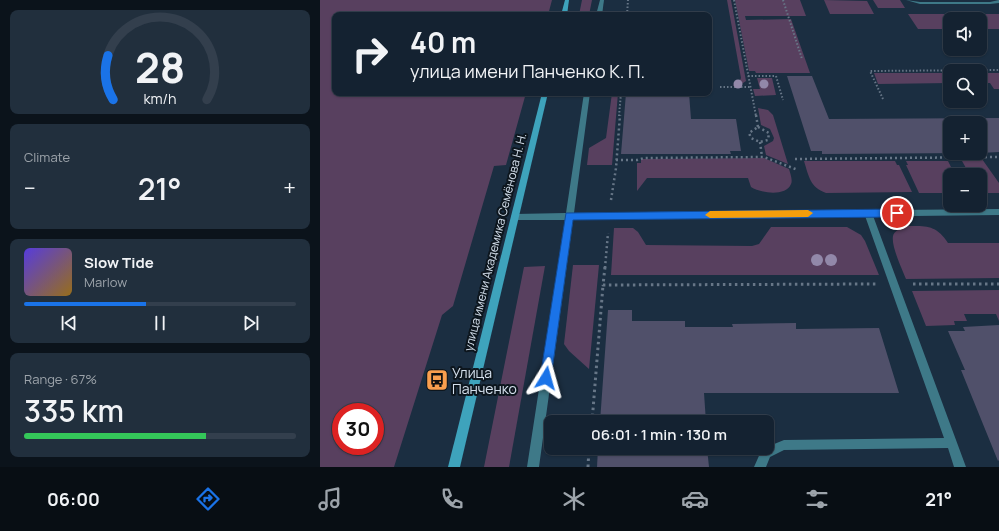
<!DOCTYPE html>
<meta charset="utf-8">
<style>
body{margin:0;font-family:Manrope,sans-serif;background:#212f3d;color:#f1f3f6;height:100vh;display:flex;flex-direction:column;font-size:15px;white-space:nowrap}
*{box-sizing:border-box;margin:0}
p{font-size:13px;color:#9da4ab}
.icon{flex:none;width:22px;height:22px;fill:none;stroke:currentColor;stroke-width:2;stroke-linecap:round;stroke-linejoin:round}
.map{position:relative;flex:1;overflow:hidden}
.panel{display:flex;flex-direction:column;gap:10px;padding:10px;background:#0b131b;width:320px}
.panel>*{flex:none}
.banner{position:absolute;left:12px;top:12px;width:380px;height:84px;border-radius:8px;box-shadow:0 1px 3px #0004,0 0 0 1px #333f4d;background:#142231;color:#f1f3f6;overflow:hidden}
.tools{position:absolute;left:623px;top:12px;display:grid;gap:8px}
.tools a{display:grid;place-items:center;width:44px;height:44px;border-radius:8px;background:#142231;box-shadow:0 1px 3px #0004,0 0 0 1px #333f4d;font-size:20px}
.speed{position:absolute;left:12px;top:403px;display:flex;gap:8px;font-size:20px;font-weight:700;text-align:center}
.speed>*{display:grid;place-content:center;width:52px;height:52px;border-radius:50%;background:#142231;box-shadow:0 1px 3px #0004,0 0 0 1px #333f4d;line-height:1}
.speed .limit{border:6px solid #d22;background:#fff;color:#111}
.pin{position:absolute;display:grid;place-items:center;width:34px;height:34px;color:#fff;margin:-17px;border:2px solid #fff;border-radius:50%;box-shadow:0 1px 4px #0007}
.me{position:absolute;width:44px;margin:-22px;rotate:8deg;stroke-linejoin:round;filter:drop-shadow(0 0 3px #0008)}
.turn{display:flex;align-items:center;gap:14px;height:84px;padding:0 12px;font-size:18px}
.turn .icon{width:52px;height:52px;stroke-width:2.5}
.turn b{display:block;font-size:28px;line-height:34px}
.big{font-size:30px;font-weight:600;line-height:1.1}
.panel .card{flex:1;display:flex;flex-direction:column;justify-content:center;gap:6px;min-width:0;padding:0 14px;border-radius:8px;background:#212f3d}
.panel .dial{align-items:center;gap:0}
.dial svg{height:104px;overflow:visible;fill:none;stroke:#333f4d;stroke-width:7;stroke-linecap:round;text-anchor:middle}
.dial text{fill:#f1f3f6;stroke:none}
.song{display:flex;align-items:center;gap:12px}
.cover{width:48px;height:48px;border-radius:6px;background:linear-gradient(135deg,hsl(250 70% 55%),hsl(40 70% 35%))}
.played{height:4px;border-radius:2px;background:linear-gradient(90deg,#1a73e8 45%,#333f4d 45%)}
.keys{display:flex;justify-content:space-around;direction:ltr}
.heat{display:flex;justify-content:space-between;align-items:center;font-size:22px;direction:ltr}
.charge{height:6px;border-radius:3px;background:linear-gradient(90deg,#34c759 67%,#333f4d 0)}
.trip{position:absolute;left:224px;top:415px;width:230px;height:40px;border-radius:8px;background:#142231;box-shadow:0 1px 3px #0004,0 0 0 1px #333f4d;font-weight:600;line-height:40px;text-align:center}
.dock{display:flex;height:64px;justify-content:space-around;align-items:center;background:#080e14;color:#9da4ab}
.dock .icon{width:28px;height:28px}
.dock .active{color:#1a73e8}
.dock b{font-size:18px;color:#f1f3f6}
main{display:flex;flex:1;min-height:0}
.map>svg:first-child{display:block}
.green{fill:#58405f;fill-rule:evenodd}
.building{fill:#50506a}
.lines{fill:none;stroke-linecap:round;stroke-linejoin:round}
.path-far2{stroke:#677687;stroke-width:2;stroke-dasharray:1.5 2;stroke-linecap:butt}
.path-far1{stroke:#677687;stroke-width:2.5;stroke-dasharray:2 3;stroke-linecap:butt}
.path{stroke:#677687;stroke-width:3;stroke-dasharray:2.5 3.5;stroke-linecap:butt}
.lane{fill:#3e7988;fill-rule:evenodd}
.street{fill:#3e7988;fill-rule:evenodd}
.secondary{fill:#3ea3bc;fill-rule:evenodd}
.tree{fill:#9288a9}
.route{fill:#1a73e8;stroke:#114b97}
.slow{fill:#f59e0b}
.labels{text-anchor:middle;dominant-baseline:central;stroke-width:4;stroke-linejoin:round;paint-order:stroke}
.street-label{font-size:12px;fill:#d5e0ed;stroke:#0d161e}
.near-poi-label{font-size:14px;fill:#d5e0ed;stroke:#0d161e;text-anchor:start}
</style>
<main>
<section class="panel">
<div class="card dial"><svg viewBox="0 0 100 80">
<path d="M14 69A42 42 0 1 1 86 69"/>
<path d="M14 69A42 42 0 0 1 10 35" stroke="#1a73e8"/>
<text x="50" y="56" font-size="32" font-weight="700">28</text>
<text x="50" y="72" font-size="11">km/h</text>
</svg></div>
<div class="card"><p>Climate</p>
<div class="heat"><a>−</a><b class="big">21°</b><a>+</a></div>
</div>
<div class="card">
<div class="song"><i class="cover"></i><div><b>Slow Tide</b><p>Marlow</p></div></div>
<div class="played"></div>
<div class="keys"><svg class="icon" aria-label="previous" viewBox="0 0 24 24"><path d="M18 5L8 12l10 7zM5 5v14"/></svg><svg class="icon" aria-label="pause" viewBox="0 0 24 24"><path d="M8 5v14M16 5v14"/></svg><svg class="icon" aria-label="next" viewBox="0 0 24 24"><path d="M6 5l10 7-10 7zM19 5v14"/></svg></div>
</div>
<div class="card"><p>Range · 67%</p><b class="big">335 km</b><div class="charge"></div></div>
</section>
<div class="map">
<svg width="679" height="467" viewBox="0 0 679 467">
<rect width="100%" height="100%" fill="#1b2e41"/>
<!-- green -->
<g class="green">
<path d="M 0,0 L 232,0 L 228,15 L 15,15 L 15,93 L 206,93 L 186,165 L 174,166 L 133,306 L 122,315 L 74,467 L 0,467 ZM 21,412 L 55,412 L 55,446 L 21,446 Z"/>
<path d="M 262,0 L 272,0 L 269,15 L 259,15 Z"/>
<path d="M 407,0 L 411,0 L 426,81 L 420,85 L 413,86 L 415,83 L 419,82 L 421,78 Z"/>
<path d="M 415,0 L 480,0 L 486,16 L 425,16 L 426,20 L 471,19 L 490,73 L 436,73 L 435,71 L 429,71 Z"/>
<path d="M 504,0 L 547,1 L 554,14 L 510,14 Z"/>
<path d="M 553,0 L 580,0 L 585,8 L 558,8 Z"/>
<path d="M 588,14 L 679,14 L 679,29 L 660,29 L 660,19 L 630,19 L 630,29 L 598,29 Z"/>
<path d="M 554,73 L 625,73 L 630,80 L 630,83 L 558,84 Z"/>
<path d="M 660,73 L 679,73 L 679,89 L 674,89 L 670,83 L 660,83 Z"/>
<path d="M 437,78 L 452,78 L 456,95 L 435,96 L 433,89 L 440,89 Z"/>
<path d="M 292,93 L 298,93 L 292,165 L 267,165 L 269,148 L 286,138 Z"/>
<path d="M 438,108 L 448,110 L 453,115 L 468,164 L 446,155 L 444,146 L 453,141 L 454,138 L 450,129 L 441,125 Z"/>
<path d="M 444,158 L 469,169 C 470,173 473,180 471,184 C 466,197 440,193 431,187 L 428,178 L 327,178 L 317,191 L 317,163 L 321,163 L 321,159 Z"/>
<path d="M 662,159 L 679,183 L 679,193 L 661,193 L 660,175 L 650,175 L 642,161 Z"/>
<path d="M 484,161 L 575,161 L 577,165 L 579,165 L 592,192 L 506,193 C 490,187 489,177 484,161 Z"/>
<path d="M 586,161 L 628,161 L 635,175 L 630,175 L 630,193 L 599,193 L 586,165 L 588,165 Z"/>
<path d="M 585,226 C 605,226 616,224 628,243 L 679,243 L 679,278 L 586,279 C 582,269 571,246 573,236 C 574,231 580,229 585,226 Z"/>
<path d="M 451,227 L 527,227 L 541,235 L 545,241 L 559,275 L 291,275 L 294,228 L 313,228 L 318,232 L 326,245 L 432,246 L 439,244 Z"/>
<path d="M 253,265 L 279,265 L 269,369 L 249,351 L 244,344 Z"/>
<path d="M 225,266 L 189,467 L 164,467 L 204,267 Z"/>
<path d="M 679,290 L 679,321 L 676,314 L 644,314 L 647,321 L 634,321 L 635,325 L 606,326 L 592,291 Z"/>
</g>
<!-- building -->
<g class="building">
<path d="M 467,76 L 492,76 L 509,119 L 679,118 L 679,152 L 660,153 L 660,123 L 630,123 L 630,153 L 647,153 L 502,154 L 502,151 L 491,151 Z"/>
<path d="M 306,93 L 369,93 L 371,119 L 416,119 L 421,151 L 410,151 L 411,154 L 301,154 Z"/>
<path d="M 288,310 L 312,310 L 312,321 L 365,321 L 365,327 L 413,327 L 412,324 L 476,323 L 476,329 L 559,328 L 579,393 L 384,393 L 386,422 L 280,422 Z"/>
<path d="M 679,325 L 679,460 L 678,461 L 641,370 L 645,370 L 628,331 L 645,331 L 643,327 Z"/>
<path d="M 278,448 L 387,448 L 389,467 L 277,467 Z"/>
</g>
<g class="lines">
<!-- path-far2 -->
<g class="path-far2">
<path d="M 414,0 L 436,116"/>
<path d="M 463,0 L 482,59"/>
<path d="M 307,15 L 308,0"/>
<path d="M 428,76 L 456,76 L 463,100"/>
<path d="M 400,87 L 430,87"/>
<path d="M 563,99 L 550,71 L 679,70"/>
<path d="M 299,116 L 301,93"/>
</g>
<!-- path-far1 -->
<g class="path-far1">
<path d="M 436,115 L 438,127"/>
<path d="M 438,127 L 449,133 L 448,140 L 440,142 L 431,138 L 429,133 Z"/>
<path d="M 440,142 L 442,157"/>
<path d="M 475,159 L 679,157"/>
<path d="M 296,160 L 317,160 L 324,158 L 444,157 L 478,170"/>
<path d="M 291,200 L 296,168 L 300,115"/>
<path d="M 285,268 L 288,233"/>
</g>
<!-- path -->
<g class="path">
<path d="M 285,267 L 283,285 L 556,284"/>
<path d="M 593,284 L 679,284"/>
<path d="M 272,422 L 283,285"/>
<path d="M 268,467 L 269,448"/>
</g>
<!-- lane -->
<g class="lane">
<path d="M 586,0 L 600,2 L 670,2 L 679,0 L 679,3 L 670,4 L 600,4 Z"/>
<path d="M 548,210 L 551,211 L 552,213 L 646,467 L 634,467 L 628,448 L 464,450 L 450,457 L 446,467 L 434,467 L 442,449 L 464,440 L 624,438 L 544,213 L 545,211 Z"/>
</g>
<!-- street -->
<g class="street">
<path d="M 280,0 L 284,0 L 282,15 L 276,15 Z"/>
<path d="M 264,93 L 270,93 L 254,213 L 679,209 L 679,215 L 253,220 L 219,467 L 207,467 L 245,220 L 195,220 L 192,219 L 191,217 L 192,215 L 195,214 L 246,213 Z"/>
</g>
<!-- secondary -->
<g class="secondary">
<path d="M 245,0 L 249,0 L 247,15 L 241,15 Z"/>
<path d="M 222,93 L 228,93 L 140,467 L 128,467 Z"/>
</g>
</g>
<!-- trees -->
<g class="tree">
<circle cx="418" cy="84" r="4.5"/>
<circle cx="444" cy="84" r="4.5"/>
<circle cx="497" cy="260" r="6"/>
<circle cx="511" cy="260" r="6"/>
</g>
<!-- route -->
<path class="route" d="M 577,209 L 582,213 L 577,217 L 253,220 L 231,378 L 230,382 L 226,384 L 222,382 L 220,378 L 246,213 Z"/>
<!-- slow -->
<path class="slow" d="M 488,210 L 493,213 L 488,217 L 390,218 L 385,215 L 390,211 Z"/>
<!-- icons -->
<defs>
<g id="bus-square" transform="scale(1.15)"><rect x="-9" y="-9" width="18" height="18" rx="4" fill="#fa9f4e" stroke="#0d161e"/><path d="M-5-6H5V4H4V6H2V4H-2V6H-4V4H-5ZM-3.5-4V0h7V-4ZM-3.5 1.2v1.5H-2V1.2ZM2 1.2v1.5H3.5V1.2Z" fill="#111"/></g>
</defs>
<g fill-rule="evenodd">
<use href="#bus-square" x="117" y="380"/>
</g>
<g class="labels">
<!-- street labels -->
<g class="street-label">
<text transform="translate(175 242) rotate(-76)">улица имени Академика Семёнова Н. Н.</text>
</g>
<!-- near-poi labels -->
<g class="near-poi-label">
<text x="132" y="372">Улица<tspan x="132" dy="16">Панченко</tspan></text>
</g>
</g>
</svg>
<div class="tools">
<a><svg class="icon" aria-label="sound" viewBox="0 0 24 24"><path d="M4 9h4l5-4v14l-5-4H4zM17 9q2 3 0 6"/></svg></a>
<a><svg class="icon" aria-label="search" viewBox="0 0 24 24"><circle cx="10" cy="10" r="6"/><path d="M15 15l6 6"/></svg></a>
<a>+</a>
<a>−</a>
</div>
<div class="speed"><div class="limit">30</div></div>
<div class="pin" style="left:577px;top:213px;background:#d93025"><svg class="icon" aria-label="arrive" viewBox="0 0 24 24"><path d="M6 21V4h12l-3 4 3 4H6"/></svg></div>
<svg class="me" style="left:226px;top:378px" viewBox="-20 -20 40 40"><path d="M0-17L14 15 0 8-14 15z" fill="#1a73e8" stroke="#fff" stroke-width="4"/></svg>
<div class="trip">06:01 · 1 min · 130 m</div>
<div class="banner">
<div class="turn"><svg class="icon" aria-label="right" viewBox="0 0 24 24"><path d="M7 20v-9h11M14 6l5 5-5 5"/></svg><div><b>40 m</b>улица имени Панченко К. П.</div></div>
</div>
</div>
</main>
<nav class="dock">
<b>06:00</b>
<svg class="icon active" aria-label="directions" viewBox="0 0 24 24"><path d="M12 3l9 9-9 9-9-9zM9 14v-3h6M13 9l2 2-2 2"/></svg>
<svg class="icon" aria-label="music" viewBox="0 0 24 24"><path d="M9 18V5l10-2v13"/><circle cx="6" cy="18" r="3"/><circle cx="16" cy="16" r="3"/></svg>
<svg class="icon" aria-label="phone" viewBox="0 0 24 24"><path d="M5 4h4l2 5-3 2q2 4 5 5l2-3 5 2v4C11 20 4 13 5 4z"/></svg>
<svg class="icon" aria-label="climate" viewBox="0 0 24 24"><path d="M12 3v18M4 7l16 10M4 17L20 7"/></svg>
<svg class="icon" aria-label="car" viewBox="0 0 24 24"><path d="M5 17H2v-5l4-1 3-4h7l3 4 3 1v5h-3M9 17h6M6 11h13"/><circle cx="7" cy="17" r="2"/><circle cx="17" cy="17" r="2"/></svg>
<svg class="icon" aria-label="filters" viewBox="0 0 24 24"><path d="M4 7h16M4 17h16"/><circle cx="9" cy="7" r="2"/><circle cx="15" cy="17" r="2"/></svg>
<b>21°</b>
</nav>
